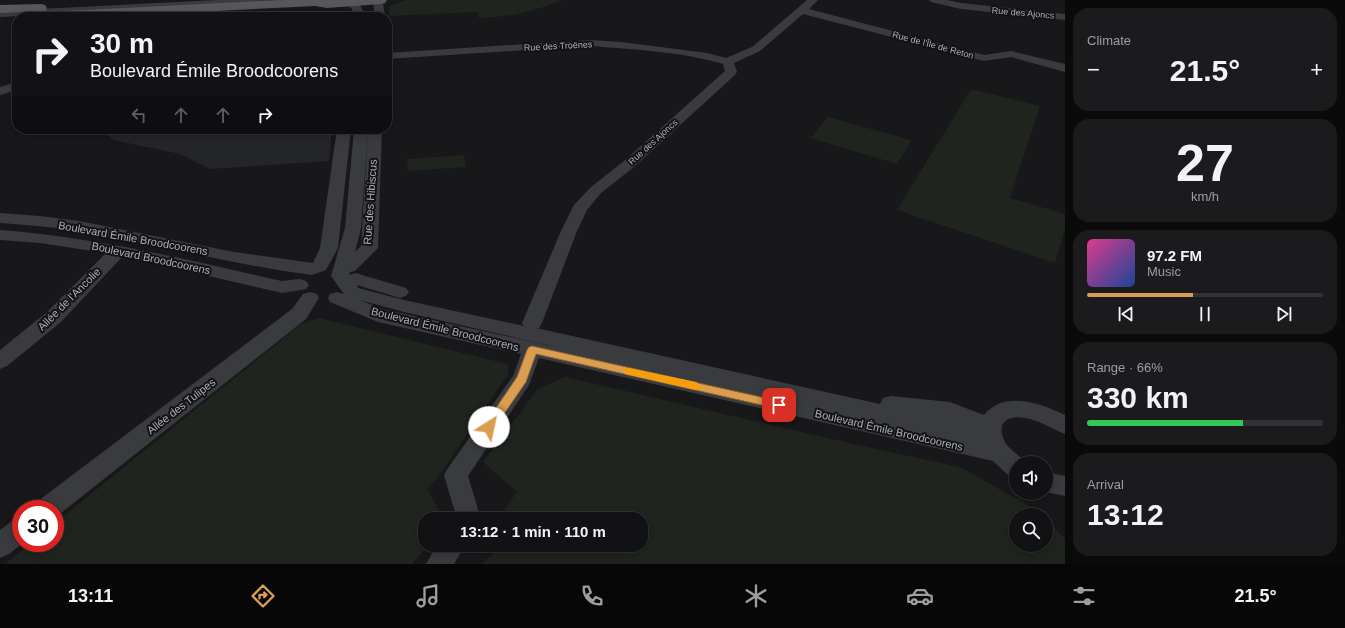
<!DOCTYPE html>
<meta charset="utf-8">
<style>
body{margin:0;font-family:Arial,sans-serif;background:#1b1b1d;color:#f1f3f6;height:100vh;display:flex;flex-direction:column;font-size:15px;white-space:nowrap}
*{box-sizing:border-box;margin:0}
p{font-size:13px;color:#9c9ea0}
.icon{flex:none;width:22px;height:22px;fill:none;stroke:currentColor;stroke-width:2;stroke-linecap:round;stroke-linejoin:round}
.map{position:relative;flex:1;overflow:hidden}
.panel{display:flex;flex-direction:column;gap:8px;padding:8px;background:#0a0a0b;width:280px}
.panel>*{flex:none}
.banner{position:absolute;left:12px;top:12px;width:380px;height:122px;border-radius:16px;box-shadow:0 2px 10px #0003,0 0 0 1px #313234;background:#121214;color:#f1f3f6;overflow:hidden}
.controls{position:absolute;left:1009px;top:456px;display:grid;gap:8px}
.controls a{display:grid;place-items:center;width:44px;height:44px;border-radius:50%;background:#121214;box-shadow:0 2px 10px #0003,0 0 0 1px #313234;font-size:20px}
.speed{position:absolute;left:12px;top:500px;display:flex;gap:8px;font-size:20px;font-weight:700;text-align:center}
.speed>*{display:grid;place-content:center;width:52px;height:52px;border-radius:50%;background:#121214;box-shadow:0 2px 10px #0003,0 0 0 1px #313234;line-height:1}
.speed .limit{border:6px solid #d22;background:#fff;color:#111}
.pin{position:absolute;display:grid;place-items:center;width:34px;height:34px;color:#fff;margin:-17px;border-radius:8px;box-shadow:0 2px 6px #0006}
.me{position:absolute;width:44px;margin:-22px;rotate:35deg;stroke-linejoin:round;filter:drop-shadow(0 0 3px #0008)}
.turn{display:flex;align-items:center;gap:14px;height:84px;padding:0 12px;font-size:18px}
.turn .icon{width:52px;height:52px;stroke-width:2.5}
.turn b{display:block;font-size:28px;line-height:34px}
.lanes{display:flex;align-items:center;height:38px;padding:0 12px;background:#0003;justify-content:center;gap:20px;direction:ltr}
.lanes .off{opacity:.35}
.big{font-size:30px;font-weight:700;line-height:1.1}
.panel .tile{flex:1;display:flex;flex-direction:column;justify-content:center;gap:6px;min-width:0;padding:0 14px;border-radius:16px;background:#1b1b1d}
.panel .dial{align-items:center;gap:0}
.dial b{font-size:52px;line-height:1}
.song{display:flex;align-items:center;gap:12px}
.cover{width:48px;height:48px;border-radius:6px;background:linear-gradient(135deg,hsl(330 70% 55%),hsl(220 70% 35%))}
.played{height:4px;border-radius:2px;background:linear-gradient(90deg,#db9d4f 45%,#313234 45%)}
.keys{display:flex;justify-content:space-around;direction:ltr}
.heat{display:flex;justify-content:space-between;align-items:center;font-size:22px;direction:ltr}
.charge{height:6px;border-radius:3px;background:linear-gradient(90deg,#34c759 66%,#313234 0)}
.trip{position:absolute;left:418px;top:512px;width:230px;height:40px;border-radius:16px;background:#121214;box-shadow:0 2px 10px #0003,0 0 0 1px #313234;font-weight:700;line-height:40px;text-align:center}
.menu{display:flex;height:64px;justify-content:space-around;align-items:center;background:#070708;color:#9c9ea0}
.menu .icon{width:28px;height:28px}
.menu .active{color:#db9d4f}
.menu b{font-size:18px;color:#f1f3f6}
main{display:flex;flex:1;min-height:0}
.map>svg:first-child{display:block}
.built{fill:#242527}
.green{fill:#1f241f}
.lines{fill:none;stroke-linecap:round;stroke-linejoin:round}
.minor{fill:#3a3b3e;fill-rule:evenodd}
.major{fill:#56585d;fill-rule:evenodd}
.route{fill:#db9d4f;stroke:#8e6633}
.slow{fill:#f59e0b}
.labels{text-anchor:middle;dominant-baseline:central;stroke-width:4;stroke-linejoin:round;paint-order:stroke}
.far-street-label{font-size:9px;fill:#acb1b8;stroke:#131315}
.street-label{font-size:11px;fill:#acb1b8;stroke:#131315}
</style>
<main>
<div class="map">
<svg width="1065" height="564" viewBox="0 0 1065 564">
<rect width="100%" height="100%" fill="#18181a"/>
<!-- built -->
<path class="built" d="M 102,129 L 332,129 L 329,161 L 210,169 L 180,154 L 113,140 Z"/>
<!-- green -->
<g class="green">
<path d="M 406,0 L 562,0 C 532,12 510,17 479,18 L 477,12 L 389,16 L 389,6 Z"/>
<path d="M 971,89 L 1040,106 L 1010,198 L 1065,214 L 1065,229 L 1055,263 L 897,210 Z"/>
<path d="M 828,117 L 911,140 L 912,140 L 897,164 L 811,138 Z"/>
<path d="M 464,155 L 466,167 L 408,171 L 407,159 Z"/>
<path d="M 319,318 L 508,364 L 508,374 L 436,480 L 427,489 L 444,519 L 425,519 L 425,545 L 428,545 L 412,564 L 5,564 L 31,543 L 55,543 L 55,523 L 301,324 Z"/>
<path d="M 565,377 L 853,444 L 960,467 L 1037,510 L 1043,515 L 1016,515 L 1016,545 L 1046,545 L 1046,519 L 1065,539 L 1065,564 L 482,564 L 501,545 L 641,545 L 641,519 L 497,519 L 517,492 L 483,462 L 538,389 Z"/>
</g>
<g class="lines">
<!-- minor -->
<g class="minor">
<path d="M 217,0 L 280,0 L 275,3 L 0,17 L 0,11 Z"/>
<path d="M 354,0 L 358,1 L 363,11 L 362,17 L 352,17 C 354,5 350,10 345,3 L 346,1 Z"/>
<path d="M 374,0 L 385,0 L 383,3 L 385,17 L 375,17 L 373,2 Z"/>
<path d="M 807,0 L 818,0 L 809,9 L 984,55 L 1011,51 L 1065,64 L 1065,72 L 1011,57 L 984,61 L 803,14 L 760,51 L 734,63 L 737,72 L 735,75 L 634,167 L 601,193 L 587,210 L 577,231 L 542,323 L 539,328 L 536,328 L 880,404 L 883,398 L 891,396 L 950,402 L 984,415 C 1003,390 1041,403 1065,415 L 1065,434 C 1054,430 1044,423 1033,420 C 1016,414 994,417 1004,440 C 1008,450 1020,454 1025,463 L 1016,463 L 1016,478 L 1008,475 L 993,461 L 539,358 L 529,385 L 468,476 L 481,519 L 457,519 L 444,475 L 448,468 L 513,376 L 521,354 L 378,322 L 330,302 L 328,298 L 330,294 L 337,292 L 344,294 L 331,276 L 345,228 L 354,129 L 368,129 L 361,228 L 355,252 L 361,246 L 368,129 L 382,129 L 378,248 L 355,271 L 350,272 L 349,275 L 356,273 L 362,275 L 406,288 L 409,292 L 406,296 L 400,298 L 357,285 L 358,288 L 404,300 L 524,326 L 522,323 L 561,231 L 574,205 L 591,187 L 624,161 L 725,71 L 723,64 C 683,52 631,49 590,46 L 387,59 L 387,53 L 590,40 L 621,42 L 707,53 L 726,58 L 752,47 ZM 360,300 L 404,312 L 565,349 L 382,309 Z"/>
<path d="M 929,0 L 947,0 L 961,3 L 1065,14 L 1065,20 L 961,9 L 931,2 Z"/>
<path d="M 17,82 L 17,90 L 0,95 L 0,87 Z"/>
<path d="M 337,129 L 351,129 L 338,248 L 326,270 L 312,275 C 233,265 157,244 79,231 C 53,227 26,225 0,223 L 0,213 L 40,216 L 79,221 L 234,252 L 313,263 L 320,248 Z"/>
<path d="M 0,230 C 96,237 188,260 282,281 L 300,279 L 306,281 L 309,285 L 306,289 L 282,293 L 123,256 L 61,322 L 7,366 L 0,369 L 0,350 L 47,312 L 106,253 L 40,243 L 0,240 Z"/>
<path d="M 310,292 L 317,294 L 319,298 L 306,319 L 56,517 L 55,509 L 35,509 L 38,501 L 292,309 L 303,294 Z"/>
<path d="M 1046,472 L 1065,476 L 1065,496 L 1046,492 Z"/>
<path d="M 21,517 L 21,543 L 23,543 L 9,554 L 0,558 L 0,530 L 12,521 Z"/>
<path d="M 437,545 L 465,545 L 454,564 L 426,564 Z"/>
</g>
<!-- major -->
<g class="major">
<path d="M 283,0 L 387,0 L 385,3 L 381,4 L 327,8 L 315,6 L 97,17 L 18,17 L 20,14 L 24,13 Z"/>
<path d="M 41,4 L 45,5 L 47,8 L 45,11 L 0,13 L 0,5 Z"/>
</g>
</g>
<!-- route -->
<path class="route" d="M 532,346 L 779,401 L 783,402 L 784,405 L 783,408 L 779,409 L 536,354 L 526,382 L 493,430 L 489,431 L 485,430 L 483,427 L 485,424 L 517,377 L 527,350 L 529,347 Z"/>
<!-- slow -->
<path class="slow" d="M 629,368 L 696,382 L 699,384 L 701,386 L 699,389 L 696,390 L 625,374 L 624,371 L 625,369 Z"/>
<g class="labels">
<!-- far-street labels -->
<g class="far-street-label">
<text transform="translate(1023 13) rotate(5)">Rue des Ajoncs</text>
<text transform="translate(933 45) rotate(15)">Rue de l'Île de Reton</text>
<text transform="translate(558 46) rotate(-3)">Rue des Troënes</text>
<text transform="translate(653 142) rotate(-42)">Rue des Ajoncs</text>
</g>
<!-- street labels -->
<g class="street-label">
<text transform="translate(370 202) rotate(-86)">Rue des Hibiscus</text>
<text transform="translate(133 238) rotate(10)">Boulevard Émile Broodcoorens</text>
<text transform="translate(151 258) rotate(12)">Boulevard Broodcoorens</text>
<text transform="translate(69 299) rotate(-45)">Allée de l'Ancolie</text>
<text transform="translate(445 329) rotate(14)">Boulevard Émile Broodcoorens</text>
<text transform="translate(181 406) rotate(-38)">Allée des Tulipes</text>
<text transform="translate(889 430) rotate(13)">Boulevard Émile Broodcoorens</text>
</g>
</g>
</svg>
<div class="controls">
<a><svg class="icon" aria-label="sound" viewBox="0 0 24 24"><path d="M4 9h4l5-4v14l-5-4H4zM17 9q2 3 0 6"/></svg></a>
<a><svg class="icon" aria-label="search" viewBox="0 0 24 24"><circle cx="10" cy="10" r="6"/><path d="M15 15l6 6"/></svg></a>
</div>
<div class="speed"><div class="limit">30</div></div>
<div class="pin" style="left:779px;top:405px;background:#d93025"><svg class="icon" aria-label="arrive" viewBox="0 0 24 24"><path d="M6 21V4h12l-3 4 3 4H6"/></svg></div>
<svg class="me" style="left:489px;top:427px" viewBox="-20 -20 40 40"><circle r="19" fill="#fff"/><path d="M0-13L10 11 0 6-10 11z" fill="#db9d4f"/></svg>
<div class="trip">13:12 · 1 min · 110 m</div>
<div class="banner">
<div class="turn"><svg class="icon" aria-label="right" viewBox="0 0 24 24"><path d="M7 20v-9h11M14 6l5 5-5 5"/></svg><div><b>30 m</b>Boulevard Émile Broodcoorens</div></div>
<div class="lanes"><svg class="icon off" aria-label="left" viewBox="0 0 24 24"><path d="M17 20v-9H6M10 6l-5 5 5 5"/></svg><svg class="icon off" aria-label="ahead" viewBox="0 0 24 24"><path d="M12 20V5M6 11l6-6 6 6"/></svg><svg class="icon off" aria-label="ahead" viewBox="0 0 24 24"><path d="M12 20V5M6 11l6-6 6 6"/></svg><svg class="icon" aria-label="right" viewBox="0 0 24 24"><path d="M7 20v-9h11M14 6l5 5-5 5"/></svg></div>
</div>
</div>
<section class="panel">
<div class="tile"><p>Climate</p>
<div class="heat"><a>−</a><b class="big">21.5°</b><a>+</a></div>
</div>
<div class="tile dial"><b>27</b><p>km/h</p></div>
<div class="tile">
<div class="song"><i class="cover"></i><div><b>97.2 FM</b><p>Music</p></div></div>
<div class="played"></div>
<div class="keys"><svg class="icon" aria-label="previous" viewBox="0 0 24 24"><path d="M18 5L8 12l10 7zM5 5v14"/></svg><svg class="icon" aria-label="pause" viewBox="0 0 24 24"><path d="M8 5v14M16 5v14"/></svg><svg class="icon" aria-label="next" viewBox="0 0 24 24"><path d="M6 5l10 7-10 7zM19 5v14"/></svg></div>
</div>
<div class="tile"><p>Range · 66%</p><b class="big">330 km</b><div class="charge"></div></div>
<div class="tile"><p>Arrival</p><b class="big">13:12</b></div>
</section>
</main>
<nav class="menu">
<b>13:11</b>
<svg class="icon active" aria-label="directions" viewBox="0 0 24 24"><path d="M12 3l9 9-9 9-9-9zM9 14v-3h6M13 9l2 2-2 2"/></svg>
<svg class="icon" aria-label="music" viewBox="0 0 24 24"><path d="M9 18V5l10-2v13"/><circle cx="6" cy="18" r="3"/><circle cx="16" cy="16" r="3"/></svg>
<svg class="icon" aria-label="phone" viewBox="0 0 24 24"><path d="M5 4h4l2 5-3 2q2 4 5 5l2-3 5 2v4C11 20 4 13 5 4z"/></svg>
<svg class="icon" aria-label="climate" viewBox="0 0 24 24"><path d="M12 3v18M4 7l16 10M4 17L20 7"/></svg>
<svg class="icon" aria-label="car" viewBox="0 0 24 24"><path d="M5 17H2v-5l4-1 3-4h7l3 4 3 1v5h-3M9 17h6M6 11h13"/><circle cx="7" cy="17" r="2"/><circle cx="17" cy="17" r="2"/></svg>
<svg class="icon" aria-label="filters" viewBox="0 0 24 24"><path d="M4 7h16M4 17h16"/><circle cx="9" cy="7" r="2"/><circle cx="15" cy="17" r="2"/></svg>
<b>21.5°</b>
</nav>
